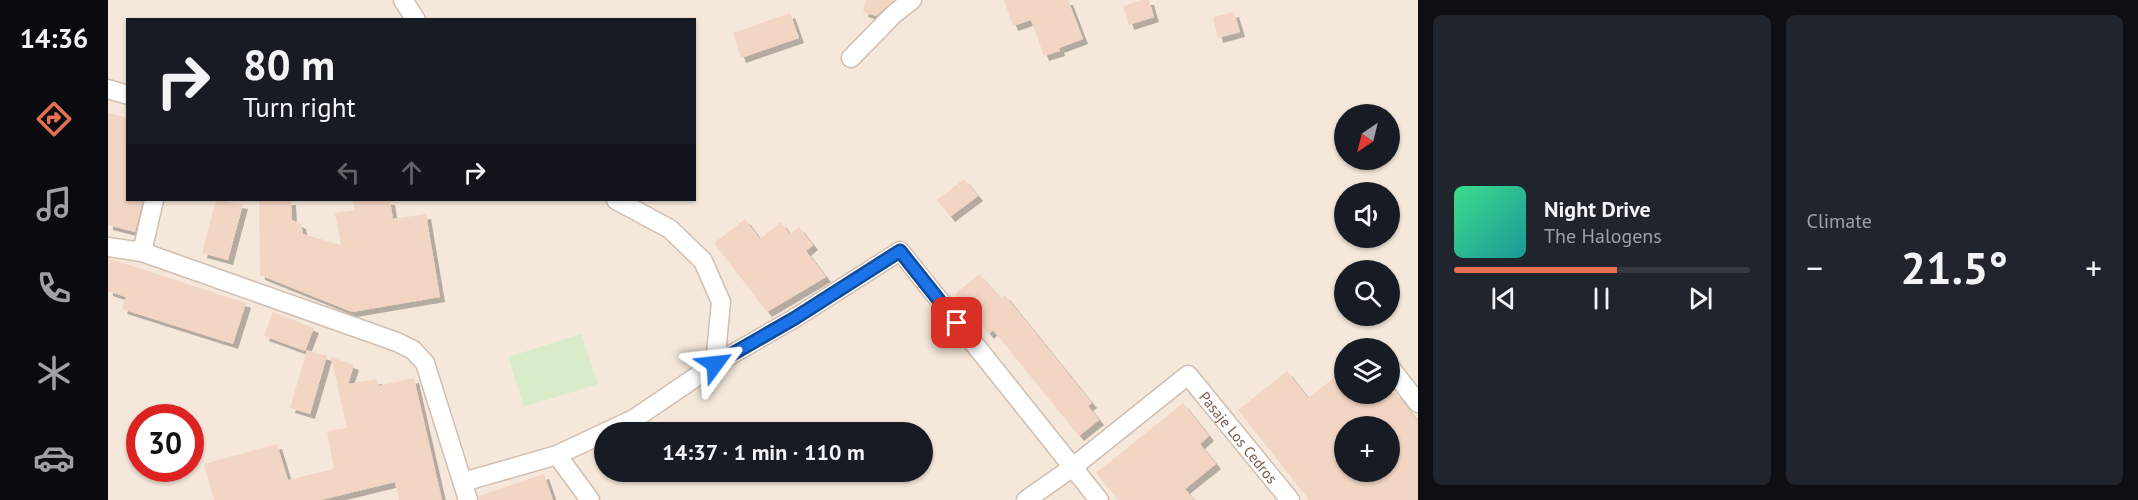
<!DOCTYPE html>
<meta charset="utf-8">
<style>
body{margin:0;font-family:"PT Sans",sans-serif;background:#20242c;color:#f1f3f6;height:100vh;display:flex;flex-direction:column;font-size:22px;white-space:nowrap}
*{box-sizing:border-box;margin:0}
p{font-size:20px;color:#9ea1a6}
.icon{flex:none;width:33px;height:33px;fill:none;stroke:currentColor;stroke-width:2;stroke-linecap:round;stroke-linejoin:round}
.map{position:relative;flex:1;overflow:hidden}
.drawer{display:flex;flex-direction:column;gap:15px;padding:15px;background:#0d0f14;width:720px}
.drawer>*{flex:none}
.top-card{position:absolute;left:18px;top:18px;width:570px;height:183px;border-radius:0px;box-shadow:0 2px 4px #0004;background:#171b24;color:#f1f3f6;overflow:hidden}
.needle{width:39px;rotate:215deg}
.fabs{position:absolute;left:1226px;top:104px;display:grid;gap:12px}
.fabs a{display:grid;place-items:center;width:66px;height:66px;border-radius:50%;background:#171b24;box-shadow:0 2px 4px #0004;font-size:30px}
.speed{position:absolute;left:18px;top:404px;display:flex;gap:12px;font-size:30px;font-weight:700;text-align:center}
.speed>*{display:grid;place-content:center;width:78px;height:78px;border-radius:50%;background:#171b24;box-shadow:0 2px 4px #0004;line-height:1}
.speed .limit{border:9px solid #d22;background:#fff;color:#111}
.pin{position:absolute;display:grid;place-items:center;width:51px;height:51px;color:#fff;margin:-26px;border-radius:12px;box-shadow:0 3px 9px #0006}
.me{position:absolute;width:66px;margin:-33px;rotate:60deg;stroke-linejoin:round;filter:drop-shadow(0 0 4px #0008)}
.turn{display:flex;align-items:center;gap:21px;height:126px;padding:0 18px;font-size:27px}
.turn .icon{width:78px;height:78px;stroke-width:2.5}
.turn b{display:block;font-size:42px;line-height:51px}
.lanes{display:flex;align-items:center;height:57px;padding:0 18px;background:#0003;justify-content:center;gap:30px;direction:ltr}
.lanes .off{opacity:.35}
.big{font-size:45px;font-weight:700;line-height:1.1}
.drawer .tile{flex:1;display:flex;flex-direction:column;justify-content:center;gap:9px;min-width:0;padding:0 21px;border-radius:9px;background:#20242c}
.song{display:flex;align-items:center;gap:18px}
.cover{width:72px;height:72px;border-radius:9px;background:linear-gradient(135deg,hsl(150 70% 55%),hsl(180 70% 35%))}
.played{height:6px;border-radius:3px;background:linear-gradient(90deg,#e76f51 55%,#363941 55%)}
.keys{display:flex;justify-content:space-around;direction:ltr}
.heat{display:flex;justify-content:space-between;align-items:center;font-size:33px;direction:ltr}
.drawer .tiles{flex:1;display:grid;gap:15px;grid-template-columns:repeat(2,1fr)}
.trip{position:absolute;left:486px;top:422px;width:339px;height:60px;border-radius:30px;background:#171b24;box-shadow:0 2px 4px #0004;font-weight:700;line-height:60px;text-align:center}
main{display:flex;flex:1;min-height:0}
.tabs{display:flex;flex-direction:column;width:108px;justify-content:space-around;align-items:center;background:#090b0e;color:#9ea1a6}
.tabs .icon{width:42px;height:42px}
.tabs .selected{color:#e76f51}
.tabs b{font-size:27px;color:#f1f3f6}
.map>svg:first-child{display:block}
.residential{fill:#f5e8da;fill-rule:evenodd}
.green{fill:#d8ecc9}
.building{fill:#f3d5c3;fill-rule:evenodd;filter:url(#shadow)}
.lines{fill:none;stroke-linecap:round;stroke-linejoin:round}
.minor-casing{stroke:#d1beb0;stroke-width:21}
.minor{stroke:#fff;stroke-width:18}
.route-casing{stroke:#114b97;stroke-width:15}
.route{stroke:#1a73e8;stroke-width:10}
.labels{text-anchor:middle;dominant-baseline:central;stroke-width:4.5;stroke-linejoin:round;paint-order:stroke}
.street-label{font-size:15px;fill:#7a5c4d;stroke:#fffaf3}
</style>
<main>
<nav class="tabs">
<b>14:36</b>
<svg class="icon selected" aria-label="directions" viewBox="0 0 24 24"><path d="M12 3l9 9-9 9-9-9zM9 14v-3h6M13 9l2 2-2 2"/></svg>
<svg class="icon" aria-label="music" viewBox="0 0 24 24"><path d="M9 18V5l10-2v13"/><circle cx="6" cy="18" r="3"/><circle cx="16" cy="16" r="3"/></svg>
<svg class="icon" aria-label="phone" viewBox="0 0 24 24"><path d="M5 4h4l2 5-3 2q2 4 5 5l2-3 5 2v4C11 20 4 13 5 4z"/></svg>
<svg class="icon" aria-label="climate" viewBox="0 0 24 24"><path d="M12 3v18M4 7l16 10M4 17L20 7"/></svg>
<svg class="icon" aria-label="car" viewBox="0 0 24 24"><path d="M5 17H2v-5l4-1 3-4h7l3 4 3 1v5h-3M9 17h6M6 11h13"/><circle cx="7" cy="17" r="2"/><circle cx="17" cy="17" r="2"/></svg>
</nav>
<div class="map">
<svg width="1310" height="500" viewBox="0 0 1310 500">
<defs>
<filter id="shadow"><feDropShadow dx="5" dy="5" stdDeviation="0" flood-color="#0004"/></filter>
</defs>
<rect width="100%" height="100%" fill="#fdf6ec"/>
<!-- residential -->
<path class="residential" d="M 0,0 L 1310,0 L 1310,500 L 0,500 ZM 20,20 L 586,20 L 586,200 L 20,200 ZM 1236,114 L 1281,114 L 1281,159 L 1236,159 ZM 1236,192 L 1281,192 L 1281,237 L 1236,237 ZM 1236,270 L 1281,270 L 1281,315 L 1236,315 ZM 1236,348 L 1281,348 L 1281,393 L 1236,393 ZM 32,417 L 82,417 L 82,468 L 32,468 ZM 1236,426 L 1281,426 L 1281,471 L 1236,471 ZM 496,432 L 814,432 L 814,471 L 496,471 Z"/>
<!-- green -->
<path class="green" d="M 473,334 L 490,384 L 416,407 L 400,357 Z"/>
<!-- building -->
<g class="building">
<path d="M 758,0 L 786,0 L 768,16 L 755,12 Z"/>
<path d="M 896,0 L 960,0 L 975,39 L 951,48 L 952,51 L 936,56 L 923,20 L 905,26 Z"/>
<path d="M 1034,0 L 1041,0 L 1046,17 L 1021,25 L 1015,6 Z"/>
<path d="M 1126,12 L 1132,32 L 1110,38 L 1105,17 Z"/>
<path d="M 682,13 L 691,38 L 633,58 L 625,33 Z"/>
<path d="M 0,113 L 20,118 L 20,200 L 35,200 L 27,232 L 0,225 Z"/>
<path d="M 856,179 L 870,196 L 842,217 L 829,200 Z"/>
<path d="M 108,200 L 135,204 L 120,260 L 94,253 Z"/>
<path d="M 151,200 L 183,200 L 184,220 L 193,224 L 195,234 L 233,245 L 227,213 L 247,210 L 245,200 L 282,200 L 285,219 L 318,214 L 332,297 L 244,312 L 152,275 Z"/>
<path d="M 637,219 L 652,239 L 673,222 L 682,234 L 691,227 L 705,245 L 698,251 L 718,277 L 659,312 L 606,243 Z"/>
<path d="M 0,258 L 138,303 L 125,344 L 14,309 L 18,297 L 0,291 Z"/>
<path d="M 871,274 L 893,299 L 897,295 L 984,403 L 980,406 L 991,420 L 971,436 L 885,330 L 881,334 L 847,294 Z"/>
<path d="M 165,312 L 206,328 L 197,351 L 156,336 Z"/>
<path d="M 199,350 L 219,356 L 202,414 L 182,408 Z"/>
<path d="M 223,357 L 246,365 L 240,384 L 269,379 L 270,386 L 306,378 L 334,500 L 291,500 L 287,482 L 213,500 L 106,500 L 96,464 L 169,444 L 180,480 L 226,469 L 219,431 L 239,428 Z"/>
<path d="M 1236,370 L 1236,393 L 1287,393 L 1310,421 L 1310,500 L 1201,500 L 1130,410 L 1179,371 L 1200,398 ZM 1236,426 L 1281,426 L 1281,471 L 1236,471 Z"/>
<path d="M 1075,403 L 1101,436 L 1092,444 L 1108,464 L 1077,489 L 1086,500 L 1010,500 L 988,473 Z"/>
<path d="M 436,474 L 445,500 L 371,500 L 371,496 Z"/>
</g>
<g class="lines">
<!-- minor casing -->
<g class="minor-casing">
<g id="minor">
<path d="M 295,0 L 308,20"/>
<path d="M 743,58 L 786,14 L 804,0"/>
<path d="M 0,89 L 20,95"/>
<path d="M 508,200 L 562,229 L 595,261 L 613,302 L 607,364"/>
<path d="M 0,247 L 34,252 L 289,342 L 305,350 L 317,363 L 360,500"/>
<path d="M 34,252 L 46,200"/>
<path d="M 1281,366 L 1310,403"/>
<path d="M 498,432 L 526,419 L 607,364 L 687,318 L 792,251 L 991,500"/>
<path d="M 449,455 L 482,500"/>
<path d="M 355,482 L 449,455 L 496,433"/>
<path id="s1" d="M 918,500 L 965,467 L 1080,375 L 1182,500"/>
</g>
</g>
<!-- minor -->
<use href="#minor" class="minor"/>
</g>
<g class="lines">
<!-- route casing -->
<g class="route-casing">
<path id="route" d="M 607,364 L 687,318 L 792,251 L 849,323"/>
</g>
<!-- route -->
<use href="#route" class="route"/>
</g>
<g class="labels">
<!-- street labels -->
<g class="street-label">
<text stroke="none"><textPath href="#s1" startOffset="285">Pasaje Los Cedros</textPath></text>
</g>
</g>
</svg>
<div class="fabs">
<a><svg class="needle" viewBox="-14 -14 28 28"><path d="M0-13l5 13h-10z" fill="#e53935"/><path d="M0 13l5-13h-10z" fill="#9ea1a6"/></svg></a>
<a><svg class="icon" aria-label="sound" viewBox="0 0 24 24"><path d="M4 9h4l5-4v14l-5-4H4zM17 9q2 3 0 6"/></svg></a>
<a><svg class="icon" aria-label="search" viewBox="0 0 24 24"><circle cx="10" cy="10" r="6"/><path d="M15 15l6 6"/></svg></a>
<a><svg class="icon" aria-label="layers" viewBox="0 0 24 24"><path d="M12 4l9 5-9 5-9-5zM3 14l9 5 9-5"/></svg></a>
<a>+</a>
</div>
<div class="speed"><div class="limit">30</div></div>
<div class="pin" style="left:849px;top:323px;background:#d93025"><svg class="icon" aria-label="arrive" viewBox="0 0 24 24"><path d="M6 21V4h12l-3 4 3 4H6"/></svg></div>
<svg class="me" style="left:607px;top:364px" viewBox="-20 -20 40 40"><path d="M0-17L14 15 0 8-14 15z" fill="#1a73e8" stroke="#fff" stroke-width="4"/></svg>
<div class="trip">14:37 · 1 min · 110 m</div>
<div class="top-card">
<div class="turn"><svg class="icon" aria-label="right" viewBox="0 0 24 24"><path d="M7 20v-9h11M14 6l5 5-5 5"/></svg><div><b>80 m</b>Turn right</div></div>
<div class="lanes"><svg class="icon off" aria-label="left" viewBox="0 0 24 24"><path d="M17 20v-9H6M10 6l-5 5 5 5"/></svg><svg class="icon off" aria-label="ahead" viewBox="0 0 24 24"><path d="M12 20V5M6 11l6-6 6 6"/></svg><svg class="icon" aria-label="right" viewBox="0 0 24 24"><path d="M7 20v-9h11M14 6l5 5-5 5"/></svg></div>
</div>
</div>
<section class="drawer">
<div class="tiles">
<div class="tile">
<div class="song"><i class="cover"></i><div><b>Night Drive</b><p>The Halogens</p></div></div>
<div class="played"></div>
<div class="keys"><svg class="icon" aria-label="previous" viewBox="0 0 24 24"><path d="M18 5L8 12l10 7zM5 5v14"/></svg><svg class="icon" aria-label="pause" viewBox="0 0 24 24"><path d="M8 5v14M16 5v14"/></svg><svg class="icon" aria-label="next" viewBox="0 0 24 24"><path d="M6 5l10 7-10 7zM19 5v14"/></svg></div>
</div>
<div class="tile"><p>Climate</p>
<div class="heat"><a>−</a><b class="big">21.5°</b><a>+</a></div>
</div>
</div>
</section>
</main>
